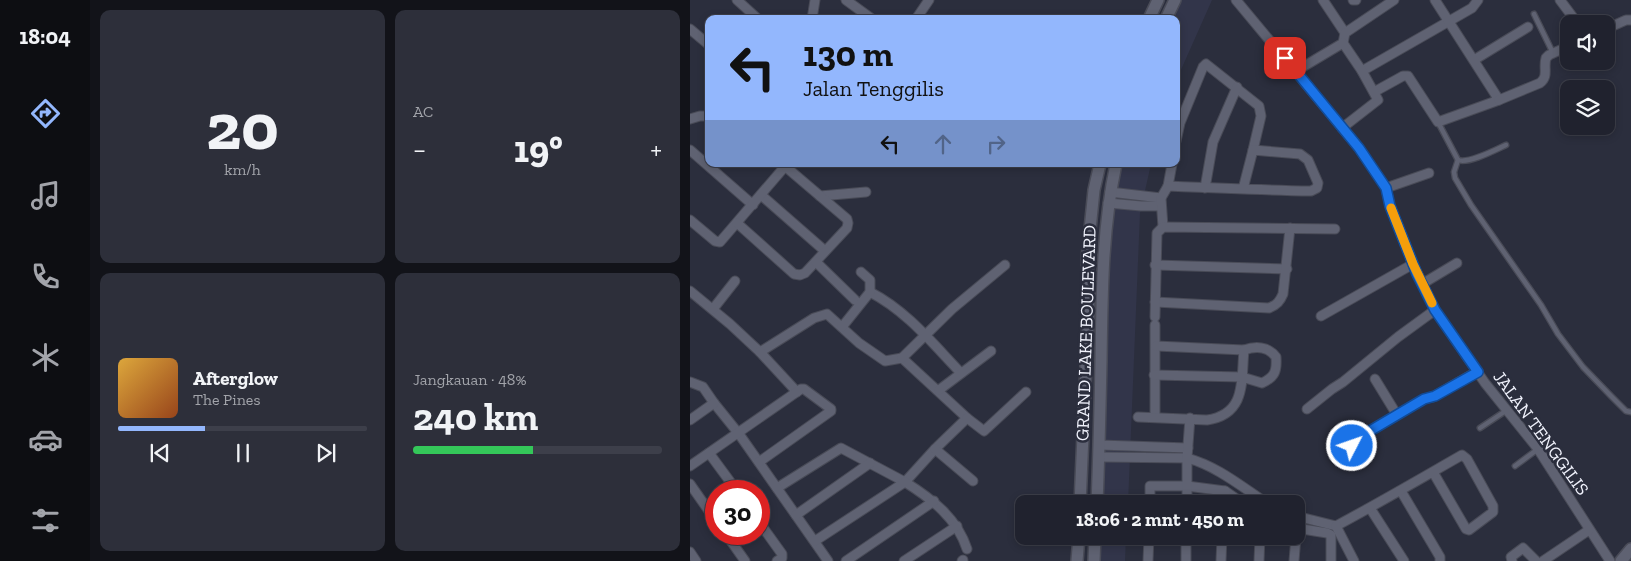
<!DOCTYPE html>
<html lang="id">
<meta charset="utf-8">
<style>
body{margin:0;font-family:"Zilla Slab",serif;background:#2d2f3a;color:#f1f3f6;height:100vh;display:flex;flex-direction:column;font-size:19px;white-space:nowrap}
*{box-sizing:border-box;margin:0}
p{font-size:16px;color:#a2a4aa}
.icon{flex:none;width:28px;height:28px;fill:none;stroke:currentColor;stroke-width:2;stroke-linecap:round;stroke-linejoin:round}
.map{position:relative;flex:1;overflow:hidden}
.drawer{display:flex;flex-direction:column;gap:10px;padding:10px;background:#121319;width:600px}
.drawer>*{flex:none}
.banner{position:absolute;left:15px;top:15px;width:475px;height:152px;border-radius:10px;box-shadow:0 2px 8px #0003,0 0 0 1px #3d3f4a;background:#93b7fd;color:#111;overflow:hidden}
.fabs{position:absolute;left:870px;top:15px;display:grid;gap:10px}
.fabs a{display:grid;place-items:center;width:55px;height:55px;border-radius:10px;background:#20222e;box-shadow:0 2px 8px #0003,0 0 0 1px #3d3f4a;font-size:25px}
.speed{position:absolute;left:15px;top:480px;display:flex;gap:10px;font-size:25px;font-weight:700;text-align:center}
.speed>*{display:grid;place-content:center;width:65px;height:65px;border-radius:50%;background:#20222e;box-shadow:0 2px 8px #0003,0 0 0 1px #3d3f4a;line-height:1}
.speed .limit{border:8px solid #d22;background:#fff;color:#111}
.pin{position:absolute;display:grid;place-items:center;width:42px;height:42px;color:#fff;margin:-21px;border-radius:10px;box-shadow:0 2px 8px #0006}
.me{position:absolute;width:55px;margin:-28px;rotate:49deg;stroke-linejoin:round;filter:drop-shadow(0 0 4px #0008)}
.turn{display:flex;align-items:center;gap:18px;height:105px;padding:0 15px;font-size:22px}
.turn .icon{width:65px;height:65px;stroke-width:2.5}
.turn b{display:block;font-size:35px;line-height:42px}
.lanes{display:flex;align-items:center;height:48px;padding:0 15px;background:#0003;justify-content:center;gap:25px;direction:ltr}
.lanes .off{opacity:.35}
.big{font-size:38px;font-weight:700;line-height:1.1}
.drawer .card{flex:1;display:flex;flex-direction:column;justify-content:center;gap:8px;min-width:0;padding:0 18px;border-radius:10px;background:#2d2f3a}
.drawer .dial{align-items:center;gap:0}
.dial b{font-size:65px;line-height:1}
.song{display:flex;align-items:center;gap:15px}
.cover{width:60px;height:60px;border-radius:8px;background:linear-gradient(135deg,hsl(40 70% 55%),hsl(20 70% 35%))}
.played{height:5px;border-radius:2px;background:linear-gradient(90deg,#93b7fd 35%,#3d3f4a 35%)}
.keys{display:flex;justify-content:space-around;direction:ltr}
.heat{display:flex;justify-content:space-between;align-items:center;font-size:28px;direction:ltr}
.charge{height:8px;border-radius:4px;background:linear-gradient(90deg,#34c759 48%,#3d3f4a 0)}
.drawer .tiles{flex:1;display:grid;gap:10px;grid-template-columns:repeat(2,1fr)}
.trip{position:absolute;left:325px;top:495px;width:290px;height:50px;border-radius:10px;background:#20222e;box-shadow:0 2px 8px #0003,0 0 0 1px #3d3f4a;font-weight:700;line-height:50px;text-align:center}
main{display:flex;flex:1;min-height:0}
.dock{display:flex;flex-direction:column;width:90px;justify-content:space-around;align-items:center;background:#0d0e12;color:#a2a4aa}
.dock .icon{width:35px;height:35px}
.dock .active{color:#93b7fd}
.dock b{font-size:22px;color:#f1f3f6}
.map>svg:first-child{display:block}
.built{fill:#32354a}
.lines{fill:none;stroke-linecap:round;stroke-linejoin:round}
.lane-casing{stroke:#494b57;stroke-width:7}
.street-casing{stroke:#494b57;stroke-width:11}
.secondary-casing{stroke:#494b57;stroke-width:14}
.lane{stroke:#5f6272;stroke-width:4.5}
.street{stroke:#5f6272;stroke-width:9}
.secondary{stroke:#5f6272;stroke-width:11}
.route-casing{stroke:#114b97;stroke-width:12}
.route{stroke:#1a73e8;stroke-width:9}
.slow{stroke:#f59e0b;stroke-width:9}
.labels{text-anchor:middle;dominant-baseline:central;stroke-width:5;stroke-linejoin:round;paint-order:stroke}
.street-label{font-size:18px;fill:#f0f2fc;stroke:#2b2e3d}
</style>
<main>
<nav class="dock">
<b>18:04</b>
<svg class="icon active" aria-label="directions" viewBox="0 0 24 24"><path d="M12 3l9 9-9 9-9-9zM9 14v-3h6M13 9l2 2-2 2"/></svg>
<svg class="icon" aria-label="music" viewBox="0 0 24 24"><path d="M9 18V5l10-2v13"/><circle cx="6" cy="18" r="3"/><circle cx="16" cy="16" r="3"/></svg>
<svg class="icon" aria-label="phone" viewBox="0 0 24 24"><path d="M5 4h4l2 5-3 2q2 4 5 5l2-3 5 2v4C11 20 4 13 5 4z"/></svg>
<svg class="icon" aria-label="climate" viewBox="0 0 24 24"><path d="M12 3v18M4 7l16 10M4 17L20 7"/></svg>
<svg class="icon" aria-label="car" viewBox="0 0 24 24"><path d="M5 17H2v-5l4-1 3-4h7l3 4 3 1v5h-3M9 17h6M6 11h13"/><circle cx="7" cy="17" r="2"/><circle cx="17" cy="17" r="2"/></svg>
<svg class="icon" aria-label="filters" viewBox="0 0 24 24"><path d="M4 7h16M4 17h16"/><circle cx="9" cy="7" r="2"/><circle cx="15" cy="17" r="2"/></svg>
</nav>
<section class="drawer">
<div class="tiles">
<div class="card dial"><b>20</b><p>km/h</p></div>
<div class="card"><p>AC</p>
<div class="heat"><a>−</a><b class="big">19°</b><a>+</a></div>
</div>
<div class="card">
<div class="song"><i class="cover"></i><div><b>Afterglow</b><p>The Pines</p></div></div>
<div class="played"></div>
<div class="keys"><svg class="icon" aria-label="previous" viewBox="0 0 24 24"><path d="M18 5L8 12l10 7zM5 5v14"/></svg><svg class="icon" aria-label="pause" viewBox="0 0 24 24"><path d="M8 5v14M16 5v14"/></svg><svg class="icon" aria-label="next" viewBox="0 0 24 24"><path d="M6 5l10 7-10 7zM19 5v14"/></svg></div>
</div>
<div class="card"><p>Jangkauan · 48%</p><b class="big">240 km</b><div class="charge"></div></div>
</div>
</section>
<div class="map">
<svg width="941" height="561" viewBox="0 0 941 561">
<rect width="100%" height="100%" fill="#2b2e3d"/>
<!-- built -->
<g class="built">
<path d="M 492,0 L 522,0 L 486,81 L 486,19 L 484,19 Z"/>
<path d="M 432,164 L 461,164 L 450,213 L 438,504 L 412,504 L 422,208 Z"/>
<path d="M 411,536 L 436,536 L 435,561 L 410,561 Z"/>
</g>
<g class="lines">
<!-- lane casing -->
<g class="lane-casing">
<g id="lane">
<path d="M 844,14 L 863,53"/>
<path d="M 748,122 L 768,160 C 779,164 805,150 816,145"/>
<path d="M 768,160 L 764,172 L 765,178 L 781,205 L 851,305 L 868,334 L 893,367 L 921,396 L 936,411 L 941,412"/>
<path d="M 790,428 L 817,410"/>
<path d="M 825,466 L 848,449"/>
</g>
</g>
<!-- street casing -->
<g class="street-casing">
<g id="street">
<path d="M 47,0 L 68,19"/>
<path d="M 156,0 L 182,19"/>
<path d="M 546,0 L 669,148 L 696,188 L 700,206 L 723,264 L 745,310 L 795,383 L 848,449 L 920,561"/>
<path d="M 633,0 L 655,33"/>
<path d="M 663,0 L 666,0"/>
<path d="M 870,0 L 888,24"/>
<path d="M 122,19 L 125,0"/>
<path d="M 226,19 L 239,0"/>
<path d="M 0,29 L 19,45"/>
<path d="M 916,29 L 936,20 L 941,20"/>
<path d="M 784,60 L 838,27"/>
<path d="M 606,71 L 653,43 L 655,33 L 704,0"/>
<path d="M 672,71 L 782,8 L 788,0"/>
<path d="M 684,92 L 713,76 L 718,76 L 748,122 L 809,100 L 745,0"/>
<path d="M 809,100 L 850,83 C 859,76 853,68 856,58 L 859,55 L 879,46"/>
<path d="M 0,119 L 10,116 L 19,116"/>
<path d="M 652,128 L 688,100 L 672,71 L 653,43"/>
<path d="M 486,141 L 490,123 L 513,67 L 516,64 L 569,106 L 571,116 L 563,150"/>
<path d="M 0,150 L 63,205"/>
<path d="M 478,186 L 482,164"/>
<path d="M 515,188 L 523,142 L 547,87"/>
<path d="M 696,188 L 739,173"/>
<path d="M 420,192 L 471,198"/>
<path d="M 71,195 L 135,251"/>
<path d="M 130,196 L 176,192"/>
<path d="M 418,203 L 451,206 L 470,206"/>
<path d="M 0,220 L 25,241 L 30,242 L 97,164"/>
<path d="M 47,223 L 104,274 L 110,275 L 115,273 L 157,228 L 158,223 L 157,219 L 96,167"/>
<path d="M 473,227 L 471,198 L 478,186 C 525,188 573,190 621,191 L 627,188 L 628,183 L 618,160 L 610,154 L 563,150 L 553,189"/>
<path d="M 126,262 L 165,300"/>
<path d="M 465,265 L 597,269"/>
<path d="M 732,284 L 767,263"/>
<path d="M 0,291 L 40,324 L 70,352 L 124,318 L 137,314 L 169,343 L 195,361 L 212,358 L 277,418 L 245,449 L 215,482 L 151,448 L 87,488"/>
<path d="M 180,292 C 217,311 243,344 271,373"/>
<path d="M 465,302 L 579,308 C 587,305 590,301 593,294 L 600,228"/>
<path d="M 23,309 L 45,281"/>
<path d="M 631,316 L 723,264"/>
<path d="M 465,317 L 467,233 L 473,227 L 645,229"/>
<path d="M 465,325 L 465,417"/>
<path d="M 152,327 L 180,292 L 180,280 L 171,272"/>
<path d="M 466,346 L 554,350"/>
<path d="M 70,352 L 107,392"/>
<path d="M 212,358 L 262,309 L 315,265"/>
<path d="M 685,379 L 707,415"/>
<path d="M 0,382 L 13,387 L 24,403 L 49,434 L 138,561"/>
<path d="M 249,390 L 301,351"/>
<path d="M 617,409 L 642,389 L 653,382 L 708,337 L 745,310"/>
<path d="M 448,417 L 517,420 C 557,414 551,380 554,350 C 565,346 578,346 586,357 C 587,371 585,377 572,383 L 552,377 L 464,375"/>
<path d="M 277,418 L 294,431 L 336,392"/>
<path d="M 0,420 L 24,403"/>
<path d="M 410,445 L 498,448"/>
<path d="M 662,446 L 665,440 L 668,438 L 734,399 L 743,397 L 788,371"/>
<path d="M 245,449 L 283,481"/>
<path d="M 19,453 L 47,491"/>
<path d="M 409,457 L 497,458 C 527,466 552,487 578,504"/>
<path d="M 0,466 L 111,389 L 114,389 L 141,409 L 141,411 L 69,462"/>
<path d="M 0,484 L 26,521"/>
<path d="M 535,491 L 554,504"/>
<path d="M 711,491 L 750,557 L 750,561"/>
<path d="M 460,504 L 460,486 L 497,486 L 535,491 L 534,504"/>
<path d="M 497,504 L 497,458 L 500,418"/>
<path d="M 680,508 L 714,561"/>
<path d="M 106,515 L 180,463"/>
<path d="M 606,516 L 646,526 C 689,503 730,479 772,455 L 777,459 L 803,506 L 803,512 L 779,530 L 776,529 L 743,472"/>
<path d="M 69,522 L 92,554 L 92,558 L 87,561"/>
<path d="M 646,526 L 664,561"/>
<path d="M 606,528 L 637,533 L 641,535 L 641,561"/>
<path d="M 36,534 L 55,561"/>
<path d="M 125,541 L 215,482 C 242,499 267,518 277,549"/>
<path d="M 0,552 L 6,561"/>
<path d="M 156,561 L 244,501"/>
<path d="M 214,561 L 267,526"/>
<path d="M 272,561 L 273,560"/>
<path d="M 458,561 L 459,536"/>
<path d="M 496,561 L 496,536"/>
<path d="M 531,561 L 532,536"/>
<path d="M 569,561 L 570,536"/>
<path d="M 604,561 L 606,536"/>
<path d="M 822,561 L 821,557 L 833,548 L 846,561"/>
<path d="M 853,561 L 899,530"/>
</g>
</g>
<!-- secondary casing -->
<g class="secondary-casing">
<g id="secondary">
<path d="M 459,19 L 468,0"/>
<path d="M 476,19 L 485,0"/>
<path d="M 390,504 L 399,296 L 397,259 L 404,190 L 410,164"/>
<path d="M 407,504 C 409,456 410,409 411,362 C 412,295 412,229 426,164"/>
<path d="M 387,561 L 389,536"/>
<path d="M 404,561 L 405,536"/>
<path d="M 931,561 L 941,549"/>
</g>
</g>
<!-- lane -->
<use href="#lane" class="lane"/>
<!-- street -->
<use href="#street" class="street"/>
<!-- secondary -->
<use href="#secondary" class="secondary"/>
</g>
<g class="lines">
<!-- route casing -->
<g class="route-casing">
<path id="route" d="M 595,58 L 669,148 L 696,188 L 700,206 L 727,274 L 745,310 L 788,372 L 745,396 L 734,399 L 668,438 L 665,440 L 662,446"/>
</g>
<!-- route -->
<use href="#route" class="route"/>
<!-- slow -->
<path class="slow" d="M 701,208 L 723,264 L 742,303"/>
</g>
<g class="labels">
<!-- street labels -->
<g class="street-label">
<text transform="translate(396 333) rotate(-88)">GRAND LAKE BOULEVARD</text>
<text transform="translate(851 433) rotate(54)">JALAN TENGGILIS</text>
</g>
</g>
</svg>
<div class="fabs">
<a><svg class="icon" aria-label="sound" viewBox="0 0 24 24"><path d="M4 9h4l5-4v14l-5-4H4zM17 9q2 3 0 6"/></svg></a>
<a><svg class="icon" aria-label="layers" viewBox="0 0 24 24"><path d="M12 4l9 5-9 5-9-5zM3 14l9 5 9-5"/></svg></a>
</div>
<div class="speed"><div class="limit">30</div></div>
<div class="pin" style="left:595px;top:58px;background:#d93025"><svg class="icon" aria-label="arrive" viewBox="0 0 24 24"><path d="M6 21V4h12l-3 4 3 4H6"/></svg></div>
<svg class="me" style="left:662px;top:446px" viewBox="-20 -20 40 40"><circle r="17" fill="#1a73e8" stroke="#fff" stroke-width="3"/><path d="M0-11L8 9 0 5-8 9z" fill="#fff"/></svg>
<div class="trip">18:06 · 2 mnt · 450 m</div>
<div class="banner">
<div class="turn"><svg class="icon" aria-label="left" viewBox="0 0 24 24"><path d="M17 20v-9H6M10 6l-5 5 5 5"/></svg><div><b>130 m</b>Jalan Tenggilis</div></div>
<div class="lanes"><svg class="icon" aria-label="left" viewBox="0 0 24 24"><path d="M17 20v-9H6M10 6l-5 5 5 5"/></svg><svg class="icon off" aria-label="ahead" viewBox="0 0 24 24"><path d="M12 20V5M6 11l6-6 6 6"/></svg><svg class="icon off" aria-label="right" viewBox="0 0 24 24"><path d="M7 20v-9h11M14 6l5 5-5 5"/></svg></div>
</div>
</div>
</main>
